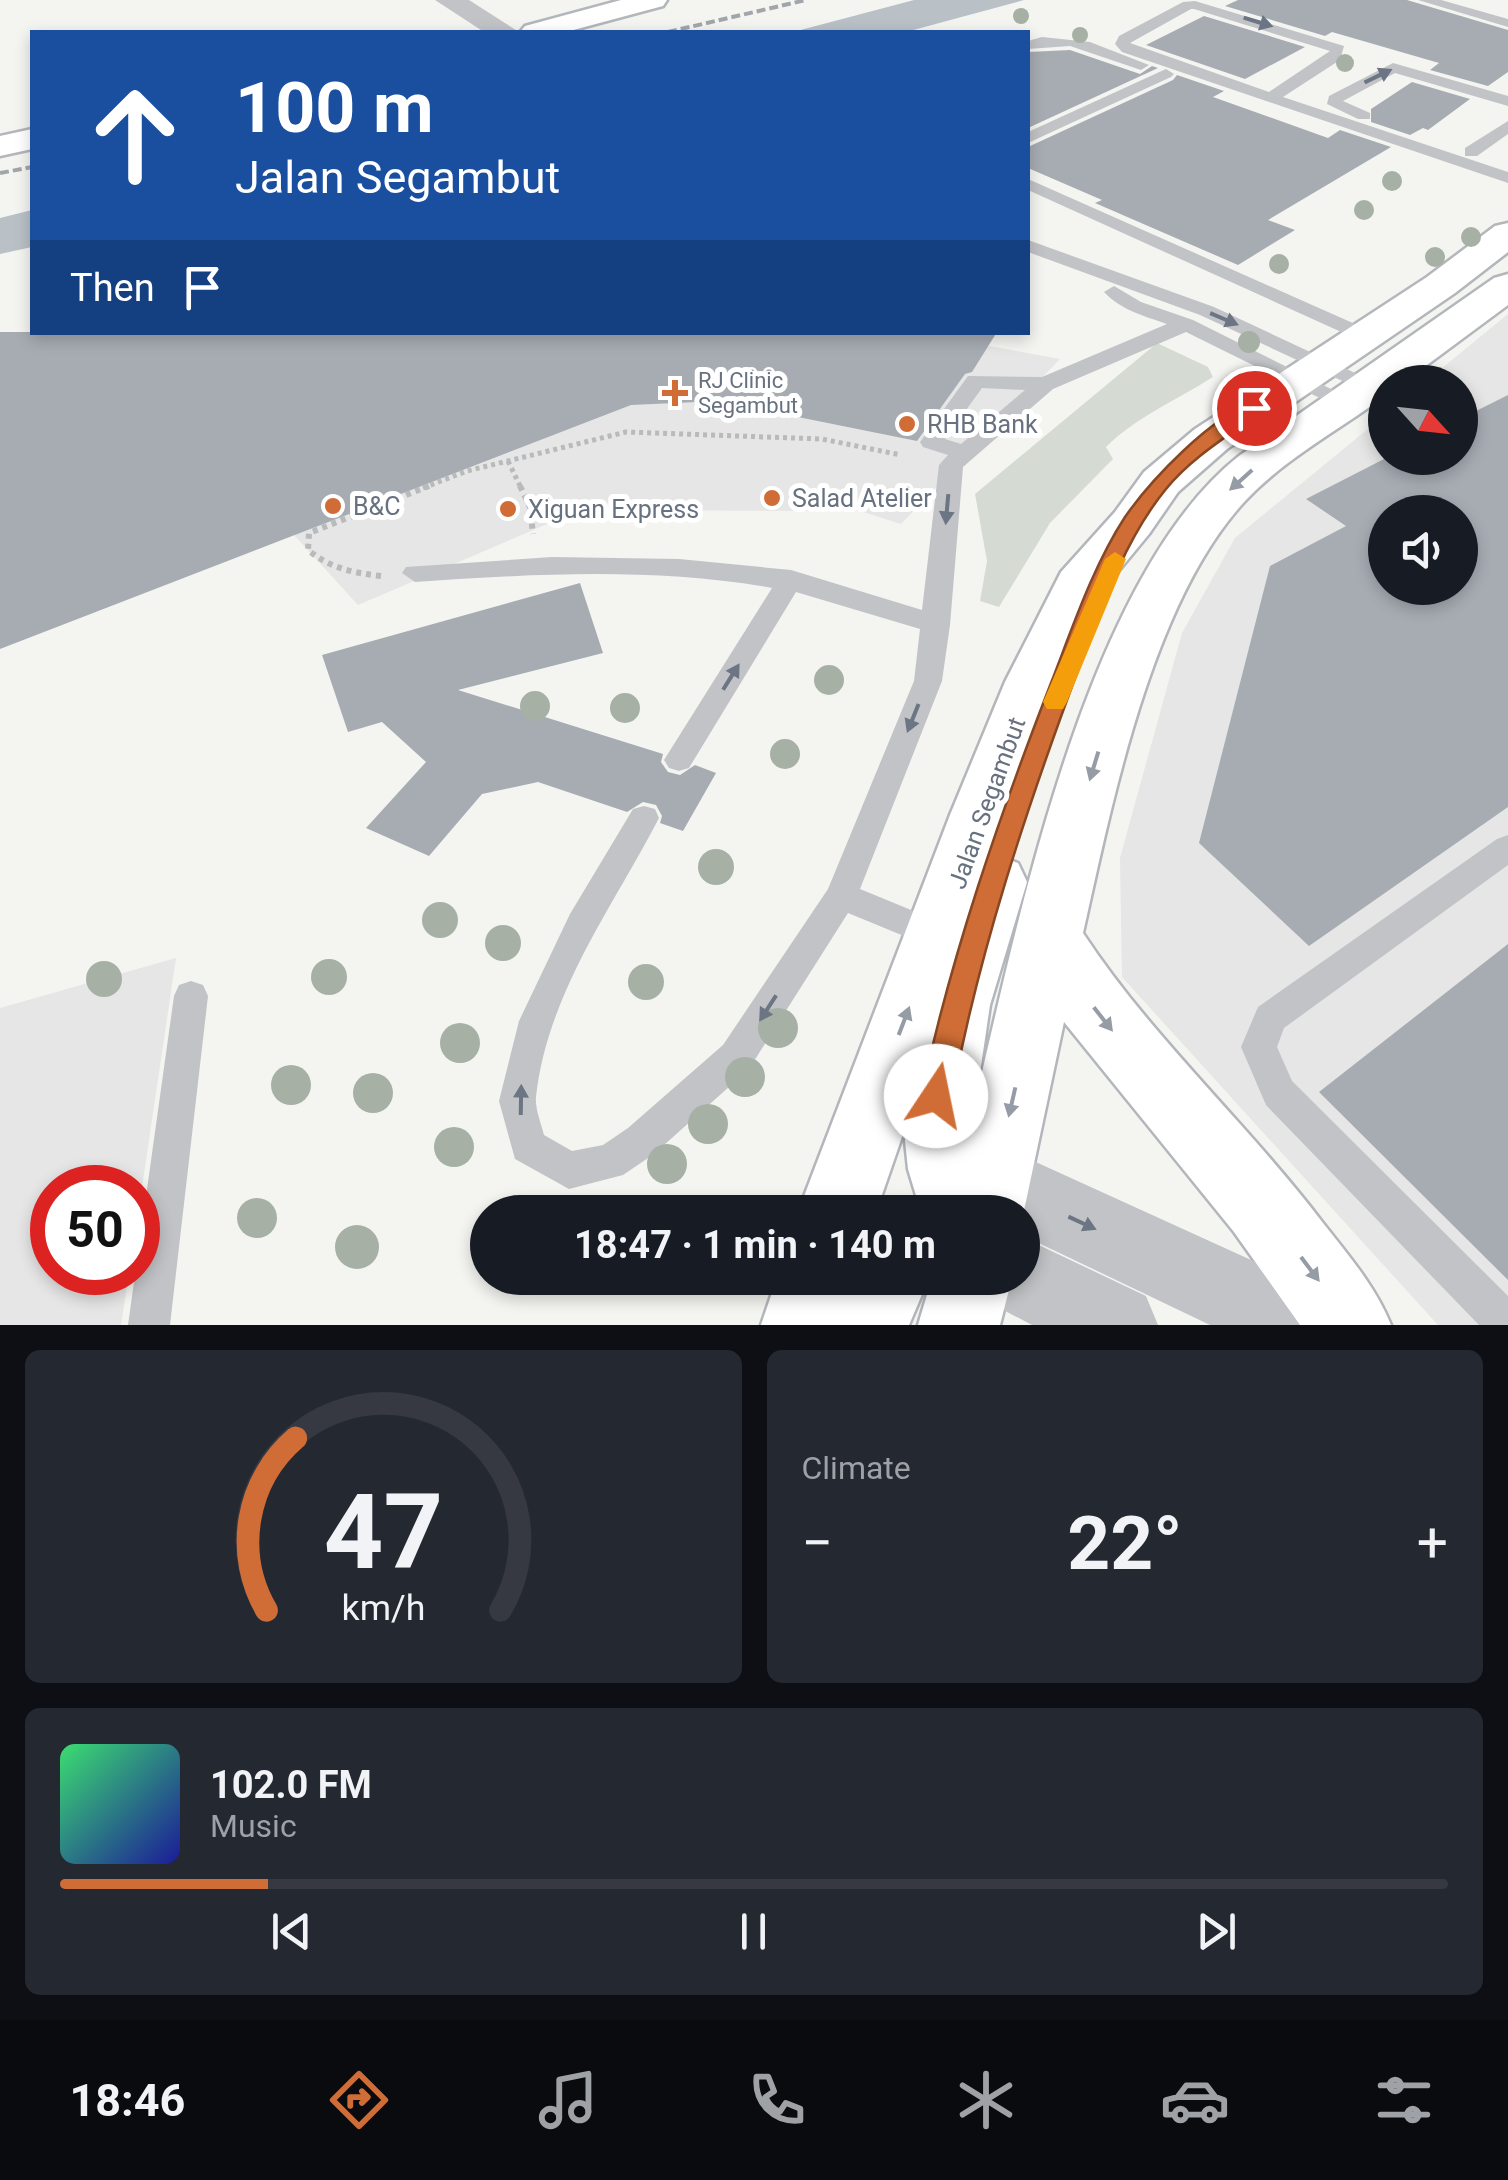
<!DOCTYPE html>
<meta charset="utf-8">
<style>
body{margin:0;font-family:Roboto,sans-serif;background:#242831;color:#f1f3f6;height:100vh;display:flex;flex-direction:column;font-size:38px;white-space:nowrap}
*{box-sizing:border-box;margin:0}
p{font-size:32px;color:#9ea1a6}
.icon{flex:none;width:55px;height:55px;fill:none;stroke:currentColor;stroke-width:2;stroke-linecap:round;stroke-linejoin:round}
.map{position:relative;height:1325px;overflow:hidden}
.side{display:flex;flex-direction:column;gap:25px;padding:25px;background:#0d0f14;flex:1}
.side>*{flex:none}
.top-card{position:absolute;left:30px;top:30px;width:1000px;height:305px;border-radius:0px;box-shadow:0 5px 15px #0003;background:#1a4fa0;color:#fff;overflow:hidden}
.needle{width:65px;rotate:117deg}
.tools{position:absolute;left:1368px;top:365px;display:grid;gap:20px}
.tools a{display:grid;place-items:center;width:110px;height:110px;border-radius:50%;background:#171b24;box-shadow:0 5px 15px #0003;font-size:50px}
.speed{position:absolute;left:30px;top:1165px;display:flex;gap:20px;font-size:50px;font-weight:700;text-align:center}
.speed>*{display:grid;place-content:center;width:130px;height:130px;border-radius:50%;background:#171b24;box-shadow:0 5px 15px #0003;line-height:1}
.speed .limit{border:15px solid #d22;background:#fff;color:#111}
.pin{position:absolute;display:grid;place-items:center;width:85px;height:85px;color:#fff;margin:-42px;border:5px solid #fff;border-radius:50%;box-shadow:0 2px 10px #0007}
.me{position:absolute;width:110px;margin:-55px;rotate:11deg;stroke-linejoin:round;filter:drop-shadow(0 0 8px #0008)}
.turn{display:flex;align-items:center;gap:35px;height:210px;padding:0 40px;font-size:45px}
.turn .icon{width:130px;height:130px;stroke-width:2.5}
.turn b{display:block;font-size:70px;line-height:85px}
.then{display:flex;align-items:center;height:95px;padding:0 40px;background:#0003;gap:20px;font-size:38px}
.big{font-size:75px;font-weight:700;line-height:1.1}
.side .card{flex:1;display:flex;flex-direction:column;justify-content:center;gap:15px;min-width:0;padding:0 35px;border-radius:15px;background:#242831}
.side .dial{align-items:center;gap:0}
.dial svg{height:260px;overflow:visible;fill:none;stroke:#363941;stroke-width:7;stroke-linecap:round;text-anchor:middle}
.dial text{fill:#f1f3f6;stroke:none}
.song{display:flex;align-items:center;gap:30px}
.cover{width:120px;height:120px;border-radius:15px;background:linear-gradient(135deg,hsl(140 70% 55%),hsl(240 70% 35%))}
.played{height:10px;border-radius:5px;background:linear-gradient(90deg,#d06d36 15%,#363941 15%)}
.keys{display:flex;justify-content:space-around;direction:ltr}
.heat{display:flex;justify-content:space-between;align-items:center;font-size:55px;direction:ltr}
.side .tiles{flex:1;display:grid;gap:25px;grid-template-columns:1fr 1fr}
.card:last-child{grid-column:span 2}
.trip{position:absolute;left:470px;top:1195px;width:570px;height:100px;border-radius:50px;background:#171b24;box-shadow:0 5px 15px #0003;font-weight:700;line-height:100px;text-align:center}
.dock{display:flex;height:160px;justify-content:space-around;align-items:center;background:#090b0e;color:#9ea1a6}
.dock .icon{width:70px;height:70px}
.dock .current{color:#d06d36}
.dock b{font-size:45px;color:#f1f3f6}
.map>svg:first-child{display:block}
.built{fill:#e5e6e5;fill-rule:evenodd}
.green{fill:#d5dbd3}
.water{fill:#b9c1c6}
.building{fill:#a7acb3;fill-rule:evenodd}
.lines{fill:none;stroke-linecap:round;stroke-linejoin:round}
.secondary-casing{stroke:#b3b6bb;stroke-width:5}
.path-far1{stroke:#b8babc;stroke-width:5;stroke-dasharray:4 4;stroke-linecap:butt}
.path{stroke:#b8babc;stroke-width:6;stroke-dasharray:5 5;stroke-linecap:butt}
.lane{fill:#c1c3c6;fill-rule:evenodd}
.street{fill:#c1c3c6;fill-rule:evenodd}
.secondary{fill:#fff;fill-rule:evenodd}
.rail{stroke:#a2a6ab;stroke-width:4;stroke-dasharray:9 4;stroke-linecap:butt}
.tree{fill:#a6b0a4}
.oneway{fill:#6c7583}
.oneway2{fill:#959ca5}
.route{fill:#d06d36;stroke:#874723;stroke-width:2.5}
.slow{fill:#f59e0b}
.poi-dot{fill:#d06d36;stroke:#fff;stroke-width:4}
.labels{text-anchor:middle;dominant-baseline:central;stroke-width:10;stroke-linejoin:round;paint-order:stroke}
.far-poi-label{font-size:22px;fill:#67717f;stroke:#fff;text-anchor:start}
.poi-label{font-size:25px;fill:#67717f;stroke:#fff;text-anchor:start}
.street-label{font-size:25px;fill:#67717f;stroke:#fff}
</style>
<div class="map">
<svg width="1508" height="1325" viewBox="0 0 1508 1325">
<rect width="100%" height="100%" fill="#f4f5f1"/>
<!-- built -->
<g class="built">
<path d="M 1508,314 L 1508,1325 L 1438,1325 L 1122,977 L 1120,858 L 1182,633 L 1235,538 L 1385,415 L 1385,458 L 1460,458 L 1460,382 L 1425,382 ZM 1385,512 L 1460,512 L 1460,588 L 1385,588 Z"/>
<path d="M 913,332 L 1060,359 L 901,524 L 860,511 L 580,510 L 358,605 L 161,389 Z"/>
<path d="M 176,958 L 138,1214 L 138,1188 L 52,1188 L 52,1272 L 129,1273 L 121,1325 L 0,1325 L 0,1008 Z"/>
</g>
<!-- green -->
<path class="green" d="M 1157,343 L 1208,367 L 1213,377 C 1178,399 1135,418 1106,447 L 1113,459 L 1050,523 L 999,607 L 980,601 L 987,561 L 975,494 Z"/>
<!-- water -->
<g class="water">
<path d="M 914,0 L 1024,0 L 906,32 L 793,32 Z"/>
<path d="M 32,210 L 32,247 L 0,254 L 0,218 Z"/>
</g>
<!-- building -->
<g class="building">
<path d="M 1238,0 L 1407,0 L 1508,30 L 1508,72 L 1488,86 L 1430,70 L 1439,63 L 1332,32 L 1325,36 L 1225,6 Z"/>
<path d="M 1204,16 L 1305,47 L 1245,79 L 1146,45 Z"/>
<path d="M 1070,50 L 1140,74 L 1152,66 L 1158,68 L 1028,128 L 1028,52 Z"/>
<path d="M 1177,75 L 1224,91 L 1213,97 L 1328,138 L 1340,130 L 1391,147 L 1268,220 L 1295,230 L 1238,265 L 1095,203 L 1102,200 L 1028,168 L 1028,147 L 1173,80 Z"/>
<path d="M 1412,82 L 1470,99 L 1428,130 L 1423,128 L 1410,135 L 1371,122 L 1371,109 Z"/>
<path d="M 0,332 L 997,332 L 972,372 L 965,374 L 917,441 L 719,401 L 631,405 L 0,649 Z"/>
<path d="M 1508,395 L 1508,807 L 1309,946 L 1199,843 L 1270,566 L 1346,526 L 1306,499 L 1386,458 L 1460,458 L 1460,419 ZM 1385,512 L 1460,512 L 1460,588 L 1385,588 Z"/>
<path d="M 580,583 L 603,653 L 458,690 L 663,754 L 661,762 L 668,772 L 680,775 L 695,765 L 716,773 L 683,831 L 660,823 L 662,816 L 656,805 L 643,802 L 627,812 L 538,782 L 482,794 L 429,856 L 366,828 L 426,762 L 382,722 L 348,732 L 322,655 Z"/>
<path d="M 1508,944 L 1508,1280 L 1319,1092 Z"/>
</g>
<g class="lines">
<!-- secondary casing -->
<g class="secondary-casing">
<g id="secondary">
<path d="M 621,0 L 667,0 L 663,6 L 566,32 L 520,32 L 525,26 Z"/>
<path d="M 32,129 L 32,149 L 0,156 L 0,136 Z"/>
<path d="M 1508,223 L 1508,252 L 1455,293 L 1227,449 L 1178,492 L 1149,534 L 1102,591 L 1061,682 L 998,856 L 1018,863 L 1027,882 L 990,1005 L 977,1093 C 1021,910 1088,576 1239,456 L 1494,278 L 1508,274 L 1508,305 L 1404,382 L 1385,382 L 1385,396 C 1339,430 1284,459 1245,501 C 1152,601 1112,803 1083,933 C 1152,1038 1247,1123 1323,1223 C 1349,1256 1375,1286 1391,1325 L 1300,1325 L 1234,1232 L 1064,1022 L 1022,1220 L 1022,1212 L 921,1212 L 908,1169 L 904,1131 L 876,1212 L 798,1212 L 950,815 L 1005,682 L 1061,572 L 1115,512 L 1144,472 L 1195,429 L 1427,277 L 1495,226 Z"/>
<path d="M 777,1278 L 929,1278 L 909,1325 L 761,1325 Z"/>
<path d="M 932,1278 L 1012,1278 L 1000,1325 L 918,1325 Z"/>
</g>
</g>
<!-- path-far1 -->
<g class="path-far1">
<path d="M 508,461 L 521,488"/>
<path d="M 423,488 L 467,471 L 626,432 L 822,439 L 901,455"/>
</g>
<!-- path -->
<g class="path">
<path d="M 520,486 L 530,507 L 533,534"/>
<path d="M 381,576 C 353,573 330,568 308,550 L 309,533 L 429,486"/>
</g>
<!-- lane -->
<g class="lane">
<path d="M 1418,0 L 1441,0 L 1508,19 L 1508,27 Z"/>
<path d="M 1195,1 L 1344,46 L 1340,60 L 1283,97 L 1508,172 L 1508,183 L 1122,52 L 1115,44 L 1119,36 L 1183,2 ZM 1191,9 L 1194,9 L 1330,51 L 1269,92 L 1130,43 Z"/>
<path d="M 1042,37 L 1090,42 L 1149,65 L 1141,70 L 1070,46 L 1028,49 L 1028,41 Z"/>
<path d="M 1393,63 L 1508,96 L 1508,106 L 1395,73 L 1343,101 L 1370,113 L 1370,119 L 1358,119 L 1327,104 L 1329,96 Z"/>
<path d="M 1166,69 L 1174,74 L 1171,77 L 1028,143 L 1028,132 Z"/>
<path d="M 1508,121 L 1508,134 L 1477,156 L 1465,156 L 1465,148 Z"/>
<path d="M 1028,179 L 1373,332 L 1376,336 L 1373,340 L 1359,340 L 1028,190 Z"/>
<path d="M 1028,240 L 1214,307 L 1383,386 L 1380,391 L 1364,391 L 1200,315 L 1028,252 Z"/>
<path d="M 1114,286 L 1141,302 L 1193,320 L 1359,403 L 1348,410 L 1340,408 L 1186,332 L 1053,389 L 963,467 L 950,625 L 942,681 L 860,889 L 950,926 L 955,936 L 950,946 L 938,950 L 848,913 L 749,1069 L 654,1154 L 623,1175 L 569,1189 L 515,1159 L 499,1101 L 519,1021 L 570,914 L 633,809 L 644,806 L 655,809 L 659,818 C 613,907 547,994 536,1097 C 535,1109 541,1123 544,1135 L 572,1151 L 603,1145 L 628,1128 L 723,1045 L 828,889 L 914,681 L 920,629 L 796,592 L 689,768 L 679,771 L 669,768 L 664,760 L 772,588 C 654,567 534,574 415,582 L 402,573 L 406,567 L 552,557 L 679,559 L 791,570 L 922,610 L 939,465 L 948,455 L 923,447 L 920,442 L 968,376 L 1042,377 L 1167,324 C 1144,316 1121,310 1104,292 ZM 982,388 L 1025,390 L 961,444 L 945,439 Z"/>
<path d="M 1508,835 L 1508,865 L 1284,1028 L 1277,1047 L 1292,1081 L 1508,1296 L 1508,1325 L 1479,1325 L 1266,1105 L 1241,1047 L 1258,1007 L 1497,839 Z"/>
<path d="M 191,981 L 203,985 L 208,996 L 170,1325 L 128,1325 L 174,996 L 179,985 Z"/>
</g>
<!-- street -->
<g class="street">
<path d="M 435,0 L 469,0 L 519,32 L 484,32 Z"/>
<path d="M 994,1143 L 1284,1275 L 1316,1296 L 1328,1325 L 1210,1325 L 1022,1235 L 1022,1212 L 977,1212 L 967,1208 L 956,1181 L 967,1154 Z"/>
<path d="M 1022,1237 L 1146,1296 L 1158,1325 L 1032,1325 L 994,1305 L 982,1278 L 1022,1278 Z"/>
</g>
<!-- secondary -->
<use href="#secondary" class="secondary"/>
<!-- rail -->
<g class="rail">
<path d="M 668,32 L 806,0"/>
<path d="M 0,173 L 32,167"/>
</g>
</g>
<!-- trees -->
<g class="tree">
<circle cx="1021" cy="16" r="8"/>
<circle cx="1080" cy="35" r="8"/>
<circle cx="1345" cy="63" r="9"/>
<circle cx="1392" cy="181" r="10"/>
<circle cx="1364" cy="210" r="10"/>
<circle cx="1471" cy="237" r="10"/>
<circle cx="1435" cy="257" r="10"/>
<circle cx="1279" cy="264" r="10"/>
<circle cx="1249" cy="342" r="11"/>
<circle cx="829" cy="680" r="15"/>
<circle cx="535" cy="706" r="15"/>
<circle cx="625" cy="708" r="15"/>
<circle cx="785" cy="754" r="15"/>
<circle cx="716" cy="867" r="18"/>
<circle cx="440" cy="920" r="18"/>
<circle cx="503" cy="943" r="18"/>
<circle cx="329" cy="977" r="18"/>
<circle cx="104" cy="979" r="18"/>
<circle cx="646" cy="982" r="18"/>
<circle cx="778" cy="1028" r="20"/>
<circle cx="460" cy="1043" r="20"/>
<circle cx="745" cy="1077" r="20"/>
<circle cx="291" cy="1085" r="20"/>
<circle cx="373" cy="1093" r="20"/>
<circle cx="708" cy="1124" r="20"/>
<circle cx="454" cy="1147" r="20"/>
<circle cx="667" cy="1164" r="20"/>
<circle cx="257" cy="1218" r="20"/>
<circle cx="357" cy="1247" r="22"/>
</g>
<!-- one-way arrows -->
<defs><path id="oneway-solid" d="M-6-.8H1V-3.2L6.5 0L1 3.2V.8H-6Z" transform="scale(2.5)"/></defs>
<g class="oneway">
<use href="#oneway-solid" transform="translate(1258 22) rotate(17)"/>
<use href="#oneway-solid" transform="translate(1378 76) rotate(-26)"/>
<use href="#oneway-solid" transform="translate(1224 319) rotate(23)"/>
<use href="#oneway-solid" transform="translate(947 509) rotate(95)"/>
<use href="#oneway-solid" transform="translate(731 677) rotate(-58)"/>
<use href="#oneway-solid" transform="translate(913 718) rotate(112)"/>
<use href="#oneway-solid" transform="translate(768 1008) rotate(123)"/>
<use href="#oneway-solid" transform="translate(521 1100) rotate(-89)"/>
<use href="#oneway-solid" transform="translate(1082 1223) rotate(25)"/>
</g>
<g class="oneway2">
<use href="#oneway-solid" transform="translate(1241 480) rotate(138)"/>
<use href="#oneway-solid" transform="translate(1094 766) rotate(107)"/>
<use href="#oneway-solid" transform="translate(1103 1019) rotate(52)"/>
<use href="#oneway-solid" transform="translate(904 1021) rotate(-69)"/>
<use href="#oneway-solid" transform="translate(1012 1102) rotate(103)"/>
<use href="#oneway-solid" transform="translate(1310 1269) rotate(53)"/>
</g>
<!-- route -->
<path class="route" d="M 1254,403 L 1261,405 L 1261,412 C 1229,435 1191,458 1166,489 C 1124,540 1100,611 1077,673 C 1026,810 979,952 952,1096 L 947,1106 L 936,1110 L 926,1106 L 921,1096 C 951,956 999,817 1051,683 C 1072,629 1093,566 1125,517 C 1150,481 1212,415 1254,403 Z"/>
<!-- slow -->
<path class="slow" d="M 1115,552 L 1126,559 L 1067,702 L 1063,709 L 1047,709 L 1043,702 L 1105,559 Z"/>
<!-- markers -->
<g class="poi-dot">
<path d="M670 378h10v10h10v10h-10v10h-10v-10h-10v-10h10z"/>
<circle cx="907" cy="424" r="10"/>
<circle cx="772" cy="498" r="10"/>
<circle cx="333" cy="506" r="10"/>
<circle cx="508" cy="509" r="10"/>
</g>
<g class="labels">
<!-- far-poi labels -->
<g class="far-poi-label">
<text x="698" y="380">RJ Clinic<tspan x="698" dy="25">Segambut</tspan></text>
</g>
<!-- poi labels -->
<g class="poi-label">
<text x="927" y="424">RHB Bank</text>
<text x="792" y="498">Salad Atelier</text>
<text x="353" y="506">B&amp;C</text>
<text x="528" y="509">Xiguan Express</text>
</g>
<!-- street labels -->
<g class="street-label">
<text transform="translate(987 803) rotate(-70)">Jalan Segambut</text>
</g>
</g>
</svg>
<div class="tools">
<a><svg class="needle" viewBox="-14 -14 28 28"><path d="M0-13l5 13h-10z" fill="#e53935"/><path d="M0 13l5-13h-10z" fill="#9ea1a6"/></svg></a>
<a><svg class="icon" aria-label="sound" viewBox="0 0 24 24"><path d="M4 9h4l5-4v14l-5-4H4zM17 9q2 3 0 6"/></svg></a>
</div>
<div class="speed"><div class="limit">50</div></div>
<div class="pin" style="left:1254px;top:408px;background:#d93025"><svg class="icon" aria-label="arrive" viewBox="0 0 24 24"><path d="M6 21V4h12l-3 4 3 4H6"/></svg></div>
<svg class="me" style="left:936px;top:1096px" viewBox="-20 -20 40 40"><circle r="19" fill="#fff"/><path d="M0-13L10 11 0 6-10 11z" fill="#d06d36"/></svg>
<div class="trip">18:47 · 1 min · 140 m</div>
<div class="top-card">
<div class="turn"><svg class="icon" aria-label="ahead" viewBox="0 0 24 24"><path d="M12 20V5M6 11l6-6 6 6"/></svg><div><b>100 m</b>Jalan Segambut</div></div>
<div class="then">Then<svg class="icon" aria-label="arrive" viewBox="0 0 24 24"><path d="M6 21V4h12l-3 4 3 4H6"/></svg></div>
</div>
</div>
<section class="side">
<div class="tiles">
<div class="card dial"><svg viewBox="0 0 100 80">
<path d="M14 69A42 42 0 1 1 86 69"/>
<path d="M14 69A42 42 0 0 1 23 16" stroke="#d06d36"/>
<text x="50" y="56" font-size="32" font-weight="700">47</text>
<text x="50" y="72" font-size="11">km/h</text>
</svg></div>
<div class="card"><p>Climate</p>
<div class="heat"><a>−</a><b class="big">22°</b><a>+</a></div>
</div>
<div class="card">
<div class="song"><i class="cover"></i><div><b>102.0 FM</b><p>Music</p></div></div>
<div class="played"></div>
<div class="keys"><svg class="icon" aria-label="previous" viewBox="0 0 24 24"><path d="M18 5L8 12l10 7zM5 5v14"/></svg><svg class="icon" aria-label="pause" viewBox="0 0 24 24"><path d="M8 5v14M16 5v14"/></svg><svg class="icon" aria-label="next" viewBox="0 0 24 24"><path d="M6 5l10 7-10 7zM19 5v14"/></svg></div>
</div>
</div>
</section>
<nav class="dock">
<b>18:46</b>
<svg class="icon current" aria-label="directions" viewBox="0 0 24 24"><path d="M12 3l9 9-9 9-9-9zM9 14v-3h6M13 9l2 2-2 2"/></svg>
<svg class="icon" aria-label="music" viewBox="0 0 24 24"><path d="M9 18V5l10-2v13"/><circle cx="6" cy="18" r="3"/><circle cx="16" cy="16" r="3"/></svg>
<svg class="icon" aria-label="phone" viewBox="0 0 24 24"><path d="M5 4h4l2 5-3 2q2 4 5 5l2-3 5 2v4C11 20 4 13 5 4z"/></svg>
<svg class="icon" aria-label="climate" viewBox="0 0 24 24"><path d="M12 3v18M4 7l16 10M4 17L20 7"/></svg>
<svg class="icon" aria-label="car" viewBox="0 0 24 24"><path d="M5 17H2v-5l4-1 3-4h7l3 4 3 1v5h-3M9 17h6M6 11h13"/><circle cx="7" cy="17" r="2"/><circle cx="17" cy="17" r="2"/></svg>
<svg class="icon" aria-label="filters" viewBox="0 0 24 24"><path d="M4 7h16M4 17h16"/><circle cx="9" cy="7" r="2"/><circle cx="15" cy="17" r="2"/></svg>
</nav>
